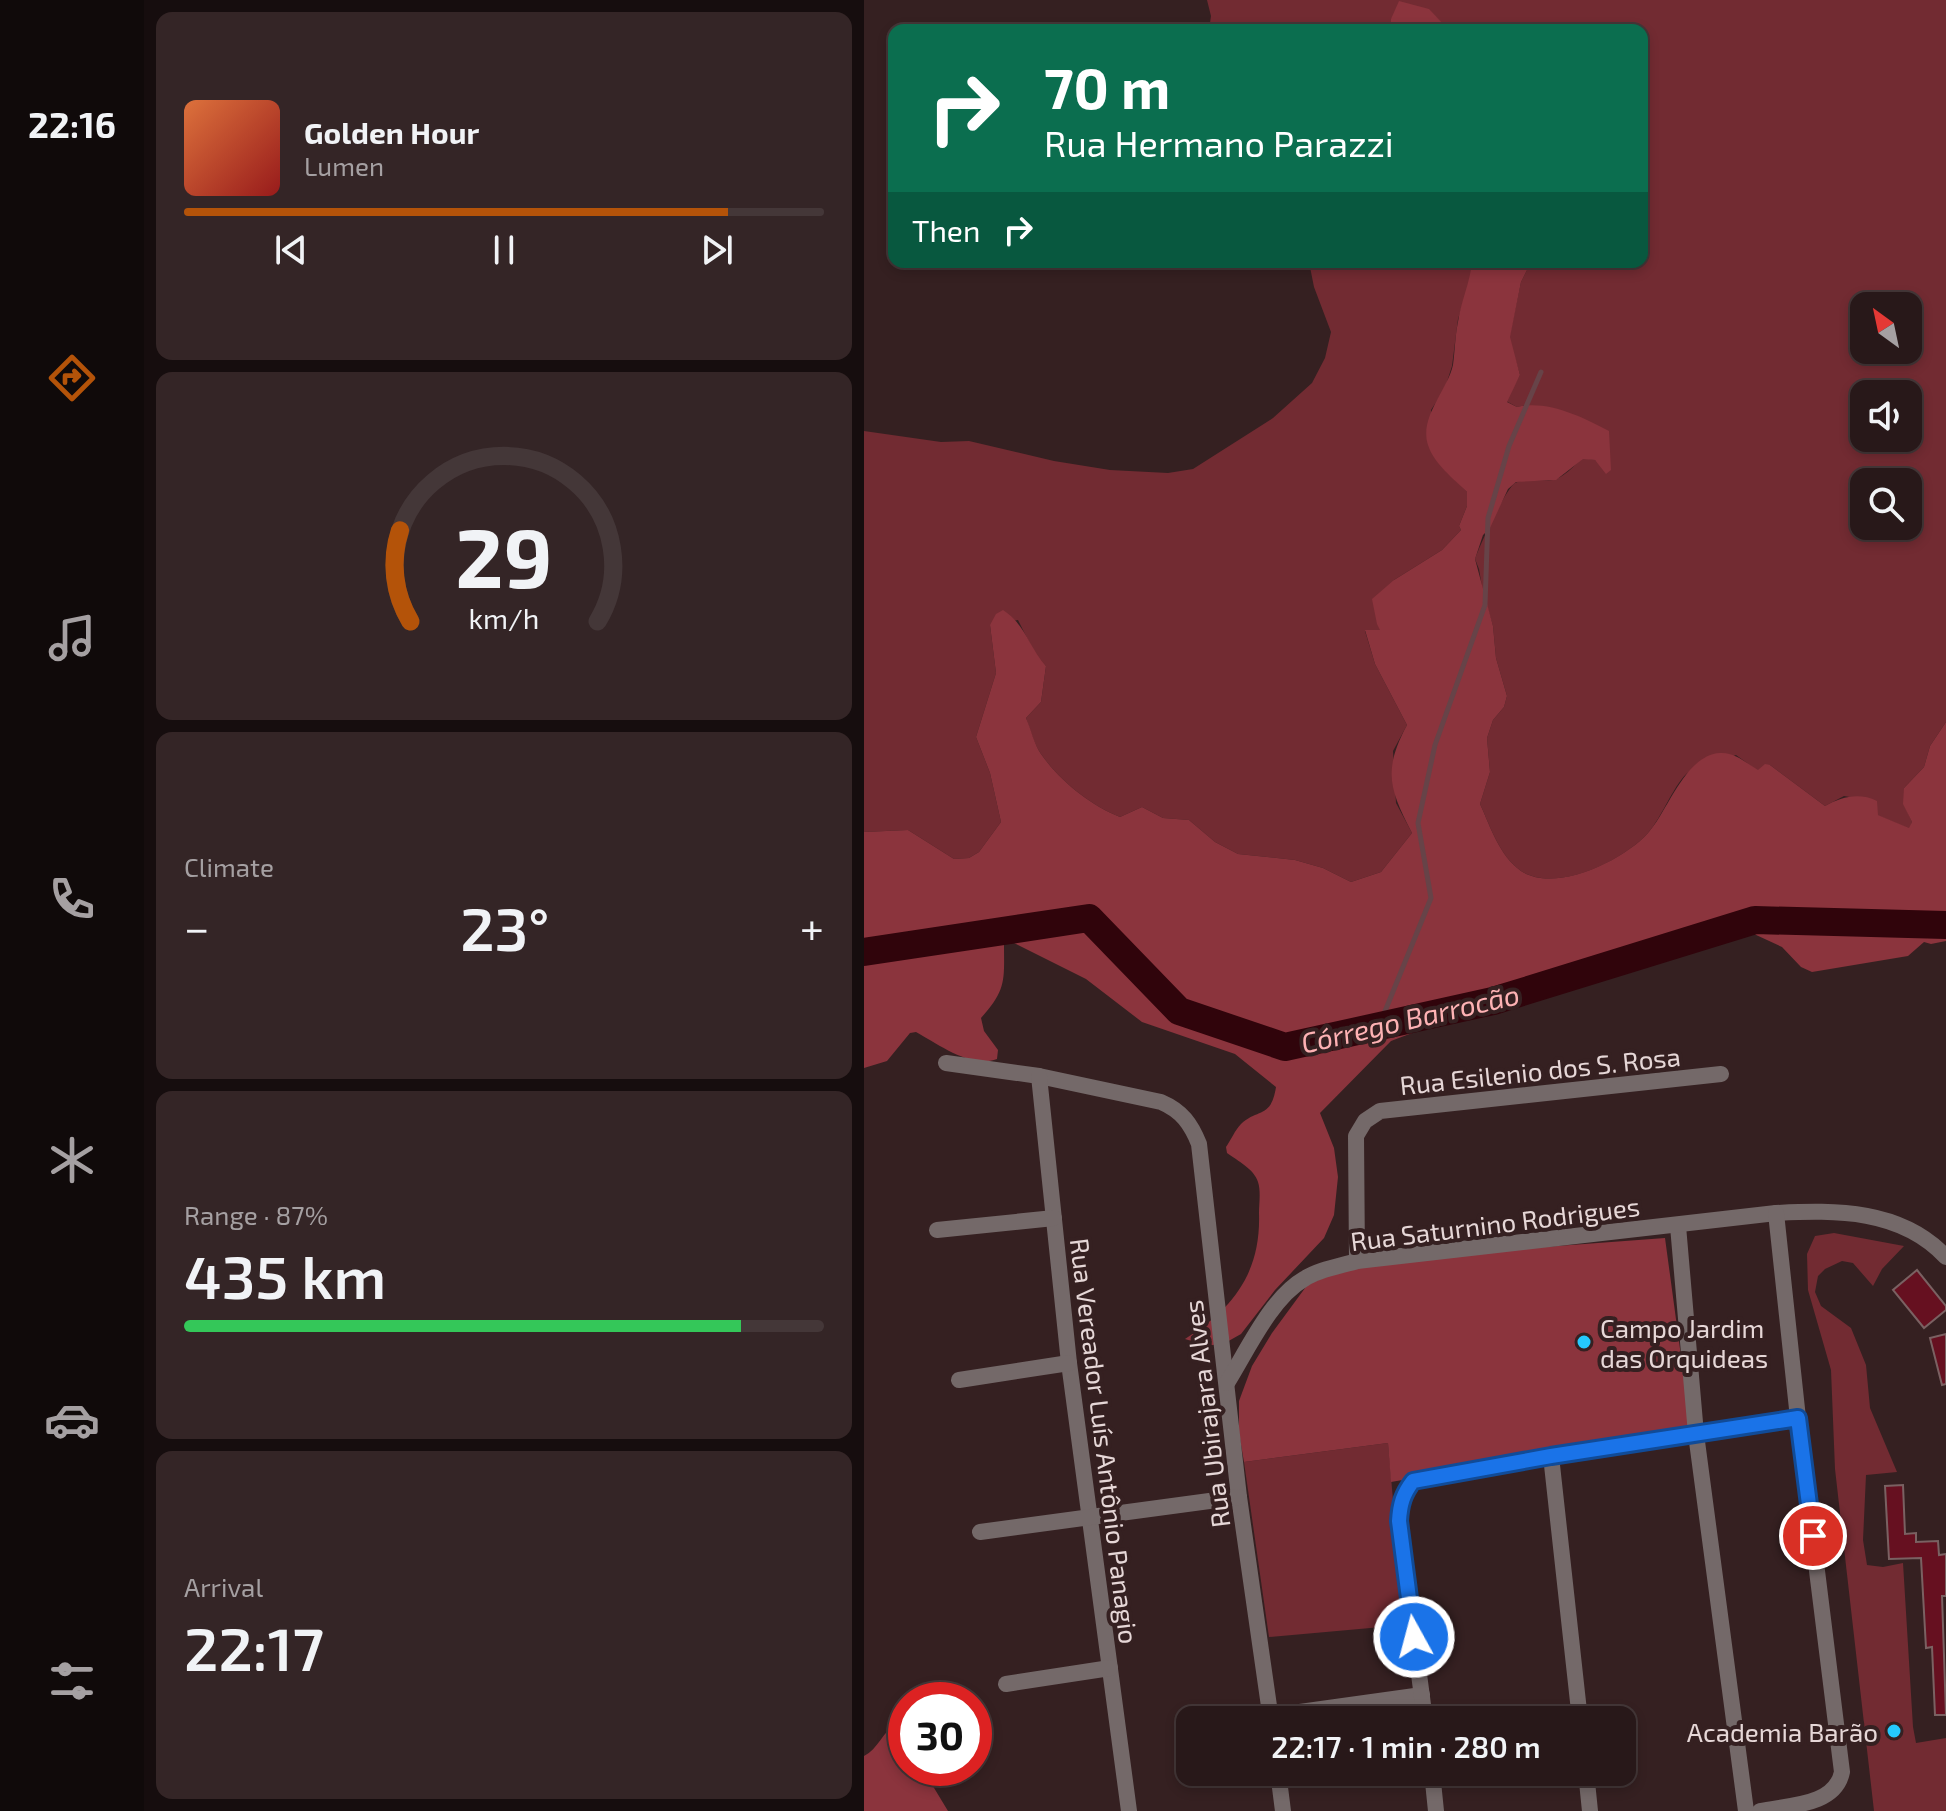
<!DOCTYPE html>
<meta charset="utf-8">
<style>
body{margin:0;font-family:"Exo 2",sans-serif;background:#342526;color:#f1f3f6;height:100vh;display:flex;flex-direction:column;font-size:30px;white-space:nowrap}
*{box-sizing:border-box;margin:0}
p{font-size:26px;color:#a5a0a2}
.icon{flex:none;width:44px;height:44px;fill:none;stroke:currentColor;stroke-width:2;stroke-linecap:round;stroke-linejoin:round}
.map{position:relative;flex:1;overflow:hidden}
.side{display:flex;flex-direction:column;gap:12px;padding:12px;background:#160d0e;width:720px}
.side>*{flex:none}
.hud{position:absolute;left:24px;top:24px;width:760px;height:244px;border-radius:16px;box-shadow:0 4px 12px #0003,0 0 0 2px #443738;background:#0b6e4f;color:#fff;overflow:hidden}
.needle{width:52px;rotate:327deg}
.tools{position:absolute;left:986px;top:292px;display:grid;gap:16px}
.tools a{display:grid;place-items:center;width:72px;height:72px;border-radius:16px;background:#281819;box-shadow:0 4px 12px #0003,0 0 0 2px #443738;font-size:40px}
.speed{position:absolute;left:24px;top:1682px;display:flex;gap:16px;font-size:40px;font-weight:700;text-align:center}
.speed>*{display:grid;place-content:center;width:104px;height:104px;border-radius:50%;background:#281819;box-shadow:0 4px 12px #0003,0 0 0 2px #443738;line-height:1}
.speed .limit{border:12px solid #d22;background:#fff;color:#111}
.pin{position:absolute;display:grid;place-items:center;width:68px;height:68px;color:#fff;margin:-34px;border:4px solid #fff;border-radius:50%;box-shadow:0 2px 8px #0007}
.me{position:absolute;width:88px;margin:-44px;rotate:353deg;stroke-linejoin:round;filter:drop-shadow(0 0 6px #0008)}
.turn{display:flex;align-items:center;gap:28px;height:168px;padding:0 24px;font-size:36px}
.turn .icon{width:104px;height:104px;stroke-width:2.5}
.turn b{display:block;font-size:56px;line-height:68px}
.then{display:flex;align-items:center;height:76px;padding:0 24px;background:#0003;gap:16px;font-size:30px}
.big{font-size:60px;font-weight:600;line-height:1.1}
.side .tile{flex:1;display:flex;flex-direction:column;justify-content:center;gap:12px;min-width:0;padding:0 28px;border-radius:16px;background:#342526}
.side .dial{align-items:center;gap:0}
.dial svg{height:208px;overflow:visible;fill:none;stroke:#443738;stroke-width:7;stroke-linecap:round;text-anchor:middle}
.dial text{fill:#f1f3f6;stroke:none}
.song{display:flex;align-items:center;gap:24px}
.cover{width:96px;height:96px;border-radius:12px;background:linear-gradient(135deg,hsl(20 70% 55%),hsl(0 70% 35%))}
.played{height:8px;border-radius:4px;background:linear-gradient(90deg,#b45309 85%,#443738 85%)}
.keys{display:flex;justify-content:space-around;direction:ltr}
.heat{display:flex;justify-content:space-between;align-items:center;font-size:44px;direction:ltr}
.charge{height:12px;border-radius:6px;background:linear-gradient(90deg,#34c759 87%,#443738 0)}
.trip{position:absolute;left:312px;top:1706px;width:460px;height:80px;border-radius:16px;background:#281819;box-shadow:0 4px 12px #0003,0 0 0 2px #443738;font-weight:600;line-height:80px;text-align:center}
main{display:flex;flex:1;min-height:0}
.menu{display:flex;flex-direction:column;width:144px;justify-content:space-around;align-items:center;background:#100a0a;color:#a5a0a2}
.menu .icon{width:56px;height:56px}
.menu .current{color:#b45309}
.menu b{font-size:36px;color:#f1f3f6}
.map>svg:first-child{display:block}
.green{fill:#722b32;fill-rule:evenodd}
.forest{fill:#8b343d}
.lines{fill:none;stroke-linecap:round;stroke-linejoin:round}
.stream{stroke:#674348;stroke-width:5}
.river{stroke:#30040b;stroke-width:28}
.building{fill:#661020;stroke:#7a6162;stroke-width:2}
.minor{stroke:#746969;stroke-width:16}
.route-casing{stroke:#114b97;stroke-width:20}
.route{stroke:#1a73e8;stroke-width:14}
.poi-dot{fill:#25c9fe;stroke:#352021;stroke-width:3}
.labels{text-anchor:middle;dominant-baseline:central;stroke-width:8;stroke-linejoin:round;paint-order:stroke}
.street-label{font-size:26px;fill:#e6d7d7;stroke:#352021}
.poi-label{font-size:26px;fill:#e6d7d7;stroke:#352021;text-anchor:start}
.water-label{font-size:28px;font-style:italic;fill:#feb2b4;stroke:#352021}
</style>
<main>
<nav class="menu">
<b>22:16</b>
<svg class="icon current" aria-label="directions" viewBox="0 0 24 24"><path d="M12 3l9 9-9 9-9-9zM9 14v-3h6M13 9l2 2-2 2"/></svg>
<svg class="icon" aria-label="music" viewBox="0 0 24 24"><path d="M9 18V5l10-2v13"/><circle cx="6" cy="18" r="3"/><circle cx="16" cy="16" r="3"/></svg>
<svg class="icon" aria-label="phone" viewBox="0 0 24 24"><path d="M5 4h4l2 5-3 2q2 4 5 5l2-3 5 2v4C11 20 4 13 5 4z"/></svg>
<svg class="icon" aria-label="climate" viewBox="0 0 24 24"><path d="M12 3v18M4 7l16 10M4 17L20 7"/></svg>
<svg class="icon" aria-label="car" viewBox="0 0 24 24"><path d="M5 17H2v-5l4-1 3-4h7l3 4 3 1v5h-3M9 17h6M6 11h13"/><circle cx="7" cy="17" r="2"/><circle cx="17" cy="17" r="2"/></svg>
<svg class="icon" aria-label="filters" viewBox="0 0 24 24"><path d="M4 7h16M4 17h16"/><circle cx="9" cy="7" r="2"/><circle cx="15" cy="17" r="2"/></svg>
</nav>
<section class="side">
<div class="tile">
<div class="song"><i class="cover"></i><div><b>Golden Hour</b><p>Lumen</p></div></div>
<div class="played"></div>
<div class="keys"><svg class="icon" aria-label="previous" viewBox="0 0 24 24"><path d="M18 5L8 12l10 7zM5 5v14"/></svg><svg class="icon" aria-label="pause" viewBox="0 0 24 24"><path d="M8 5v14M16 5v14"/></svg><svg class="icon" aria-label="next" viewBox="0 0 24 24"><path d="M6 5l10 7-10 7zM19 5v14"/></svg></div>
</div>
<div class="tile dial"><svg viewBox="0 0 100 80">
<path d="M14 69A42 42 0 1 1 86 69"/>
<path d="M14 69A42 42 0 0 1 10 34" stroke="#b45309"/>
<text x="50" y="56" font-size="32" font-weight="700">29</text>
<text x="50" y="72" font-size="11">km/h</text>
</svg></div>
<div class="tile"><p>Climate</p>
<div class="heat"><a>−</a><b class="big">23°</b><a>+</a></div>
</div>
<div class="tile"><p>Range · 87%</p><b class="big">435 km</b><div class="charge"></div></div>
<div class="tile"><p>Arrival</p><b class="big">22:17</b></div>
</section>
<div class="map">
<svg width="1082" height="1811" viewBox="0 0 1082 1811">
<rect width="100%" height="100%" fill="#352021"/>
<!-- green -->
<g class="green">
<path d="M 343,0 L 1082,0 L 1082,722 L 1066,746 L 1060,767 L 1040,788 L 1040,804 L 1048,822 L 1046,829 L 1013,815 L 1013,802 L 980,796 L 961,806 L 906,765 L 894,771 L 872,755 C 857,761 839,764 825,772 C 812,780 797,819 784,833 C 760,860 692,894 657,871 C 635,855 627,828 616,804 L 626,772 L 623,738 L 629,720 L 640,707 L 643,696 L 632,658 L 629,626 L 619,593 L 615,569 L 611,559 C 615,547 642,488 651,483 C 661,478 678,482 689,480 C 699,478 711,465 719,458 L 731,460 L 747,470 L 664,405 L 653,407 L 642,401 L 656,375 L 645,338 L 657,282 L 667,262 L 778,262 L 778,30 L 585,30 L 565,10 L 527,19 L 527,30 L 345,30 L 347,16 ZM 1000,306 L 1044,306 L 1044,350 L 1000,350 ZM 1000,394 L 1044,394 L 1044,438 L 1000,438 ZM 1000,482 L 1044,482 L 1044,526 L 1000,526 Z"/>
<path d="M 445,262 L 608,262 L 607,278 L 594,319 L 588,366 L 581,388 L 567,410 L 574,462 L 603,492 L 603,506 L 595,526 L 597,530 L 578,550 L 530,580 L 517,631 L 501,631 L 511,664 L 543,725 L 529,751 L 532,803 L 548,833 L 517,872 L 487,882 L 459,868 L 431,860 L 374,854 L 351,842 L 325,820 L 299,818 L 278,807 L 256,817 C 226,805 196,781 177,754 C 170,744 166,729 162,718 L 177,702 L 182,666 L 171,654 L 154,620 L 126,625 L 132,673 L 112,737 L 126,773 L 137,822 L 115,852 L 105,858 L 90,859 L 44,830 L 0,832 L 0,431 L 77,442 L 105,441 L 190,461 L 246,470 L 304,473 L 329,469 L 409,418 L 448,383 L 461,358 L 467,332 L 450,287 Z"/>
<path d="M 970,1233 L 1040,1246 L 1018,1269 L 1009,1286 L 989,1263 L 978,1261 L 961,1269 L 954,1276 L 951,1292 L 957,1306 L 987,1328 L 1002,1365 L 1006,1408 L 1033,1472 L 1002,1475 L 999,1540 L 1003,1565 L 1019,1567 L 1039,1563 L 1049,1727 L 1052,1743 L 1082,1738 L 1082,1811 L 1010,1811 L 971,1469 L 967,1370 L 944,1290 L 943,1254 L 951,1236 Z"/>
<path d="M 524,1443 L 540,1625 L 405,1637 L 380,1462 Z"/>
</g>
<!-- forest -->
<g class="forest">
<path d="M 535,1 L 565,9 L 585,30 L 527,30 L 527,19 Z"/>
<path d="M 608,262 L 667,262 L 657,282 L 646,337 L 656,375 L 643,402 L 653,407 C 684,400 718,417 745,431 L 747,470 L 742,474 L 731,460 L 719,459 L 692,480 L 652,482 L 644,489 L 626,528 L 619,535 L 611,559 L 629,626 L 632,658 L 643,696 L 640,707 L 629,720 L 623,738 L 626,772 L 616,804 C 627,828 635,855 657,871 C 691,894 760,860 784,833 C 804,811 821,755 856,753 C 871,752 882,763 894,770 L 901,764 L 906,765 L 961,806 C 977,797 995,792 1013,801 L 1014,815 L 1045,828 L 1048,822 L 1039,804 L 1040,788 L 1060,767 L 1066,746 L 1082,722 L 1082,941 L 1067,944 L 1060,942 L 1044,956 L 948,972 L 937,967 L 918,947 L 890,934 L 816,932 L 787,939 L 747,958 L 707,966 L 677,976 L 585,1019 L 527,1041 L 456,1113 L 470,1148 L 474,1177 L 470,1215 L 460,1238 L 411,1290 L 377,1334 L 361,1343 L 343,1346 L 321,1339 C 370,1308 397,1272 395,1213 C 395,1204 397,1191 394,1182 C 390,1169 374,1161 363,1153 L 362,1147 C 367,1140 371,1130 377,1124 C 394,1108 407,1119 412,1087 L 371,1054 L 278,1022 L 222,979 L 148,942 L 140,943 C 140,980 143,989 117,1018 L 120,1031 L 134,1050 L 133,1059 C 107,1069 74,1044 52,1032 L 46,1033 L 23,1061 L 0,1068 L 0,832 L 44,830 L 90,859 L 105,858 L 115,852 L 137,822 L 126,773 L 112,737 L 132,673 L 126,625 L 132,614 L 139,610 C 162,625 164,646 182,666 L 177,702 L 162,718 C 167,729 170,744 177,754 C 196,781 226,805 256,817 L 278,807 L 299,818 L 325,820 L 351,842 L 374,854 L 431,860 L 459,868 L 487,882 L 517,872 L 548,833 C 525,789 519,770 543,725 L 511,664 L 501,630 L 516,630 L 513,624 L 508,599 L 530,580 L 578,550 L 597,530 L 595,526 L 603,506 L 603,492 C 590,479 570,464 564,445 C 555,417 583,391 589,365 C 591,351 591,336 594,322 C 597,301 606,283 608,262 Z"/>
<path d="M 801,1238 L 827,1430 L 527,1482 L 524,1443 L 380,1462 L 375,1433 L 375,1401 L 388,1366 L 408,1333 L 444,1284 L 504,1260 Z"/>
<path d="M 32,1723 L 42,1734 L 42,1768 L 58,1768 L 84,1811 L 0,1811 L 0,1756 C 14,1749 19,1732 32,1723 Z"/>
</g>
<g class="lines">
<!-- stream -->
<path class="stream" d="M 515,1026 L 567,898 L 554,823 L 571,745 L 621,605 L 624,518 L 645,446 L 677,372"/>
<!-- river -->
<path class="river" d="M 0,952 L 225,918 L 315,1011 L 421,1047 L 629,1001 L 891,920 L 1082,925"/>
</g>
<!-- building -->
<g class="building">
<path d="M 1053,1270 L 1082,1306 L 1082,1310 L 1060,1328 L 1029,1290 Z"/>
<path d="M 1082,1334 L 1082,1384 L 1078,1385 L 1066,1338 Z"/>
<path d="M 1039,1485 L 1041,1534 L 1052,1533 L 1052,1542 L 1074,1541 L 1075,1555 L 1082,1554 L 1082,1596 L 1078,1596 L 1082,1715 L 1071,1715 L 1068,1647 L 1062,1648 L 1057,1558 L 1025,1559 L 1021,1486 Z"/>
</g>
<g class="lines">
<!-- minor -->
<g class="minor">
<path d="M 82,1063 L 175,1076 L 297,1102 C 318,1111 327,1124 335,1144 L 375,1497 L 407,1720"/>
<path d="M 175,1076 L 205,1363 L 265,1811"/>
<path d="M 814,1226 L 832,1434 L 882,1811"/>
<path d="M 73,1230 L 190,1218"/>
<path d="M 493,1261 L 492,1136 L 501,1121 L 516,1111 L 857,1074"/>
<path d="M 95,1380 L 205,1363"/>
<path d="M 363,1383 C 383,1351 407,1298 440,1279 C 455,1269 477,1266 493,1261 L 912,1213 C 972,1210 1037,1209 1082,1257"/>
<path d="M 687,1456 L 716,1720"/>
<path d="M 116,1532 L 375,1497"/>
<path d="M 142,1684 L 246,1668"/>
<path d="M 407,1716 L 558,1695"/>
<path d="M 561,1720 L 535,1521 C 536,1504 539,1494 549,1481 L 687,1456 L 934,1418"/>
<path d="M 414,1772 L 419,1811"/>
<path d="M 568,1772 L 572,1811"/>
<path d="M 722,1772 L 726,1811"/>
<path d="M 896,1811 C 925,1805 971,1806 978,1772 L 934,1418 L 912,1213"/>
</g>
</g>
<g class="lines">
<!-- route casing -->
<g class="route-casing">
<path id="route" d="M 550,1637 L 535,1521 C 536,1504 539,1494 549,1481 L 687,1456 L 934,1418 L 949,1536"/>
</g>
<!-- route -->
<use href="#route" class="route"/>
</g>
<!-- markers -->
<g class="poi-dot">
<circle cx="720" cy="1342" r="8"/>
<circle cx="1030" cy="1731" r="8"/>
</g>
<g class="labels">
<!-- street labels -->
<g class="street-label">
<text transform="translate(676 1070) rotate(-6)">Rua Esilenio dos S. Rosa</text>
<text transform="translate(631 1223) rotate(-7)">Rua Saturnino Rodrigues</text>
<text transform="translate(342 1414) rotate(-97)">Rua Ubirajara Alves</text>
<text transform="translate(241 1441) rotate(83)">Rua Vereador Luís Antônio Panagio</text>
</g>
<!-- poi labels -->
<g class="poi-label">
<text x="736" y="1327">Campo Jardim<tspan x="736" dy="30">das Orquideas</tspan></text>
<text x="1014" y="1731" text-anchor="end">Academia Barão</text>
</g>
<!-- water labels -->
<g class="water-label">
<text transform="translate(546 1018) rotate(-13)">Córrego Barrocão</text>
</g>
</g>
</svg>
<div class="tools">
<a><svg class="needle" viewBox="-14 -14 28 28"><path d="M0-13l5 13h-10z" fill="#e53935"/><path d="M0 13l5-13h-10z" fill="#a5a0a2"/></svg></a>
<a><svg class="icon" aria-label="sound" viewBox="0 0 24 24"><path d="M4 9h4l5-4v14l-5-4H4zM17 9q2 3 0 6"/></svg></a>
<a><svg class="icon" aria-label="search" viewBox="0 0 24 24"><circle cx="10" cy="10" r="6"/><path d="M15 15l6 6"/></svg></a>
</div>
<div class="speed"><div class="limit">30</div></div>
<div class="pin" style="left:949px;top:1536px;background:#d93025"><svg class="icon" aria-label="arrive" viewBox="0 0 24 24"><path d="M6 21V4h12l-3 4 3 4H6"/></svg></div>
<svg class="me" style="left:550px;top:1637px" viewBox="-20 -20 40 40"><circle r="17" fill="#1a73e8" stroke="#fff" stroke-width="3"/><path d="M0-11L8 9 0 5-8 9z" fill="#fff"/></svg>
<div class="trip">22:17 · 1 min · 280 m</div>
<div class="hud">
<div class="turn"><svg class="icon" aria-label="right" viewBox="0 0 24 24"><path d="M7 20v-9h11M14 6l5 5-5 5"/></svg><div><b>70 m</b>Rua Hermano Parazzi</div></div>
<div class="then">Then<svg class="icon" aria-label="right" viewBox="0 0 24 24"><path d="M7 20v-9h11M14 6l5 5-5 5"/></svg></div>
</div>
</div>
</main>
